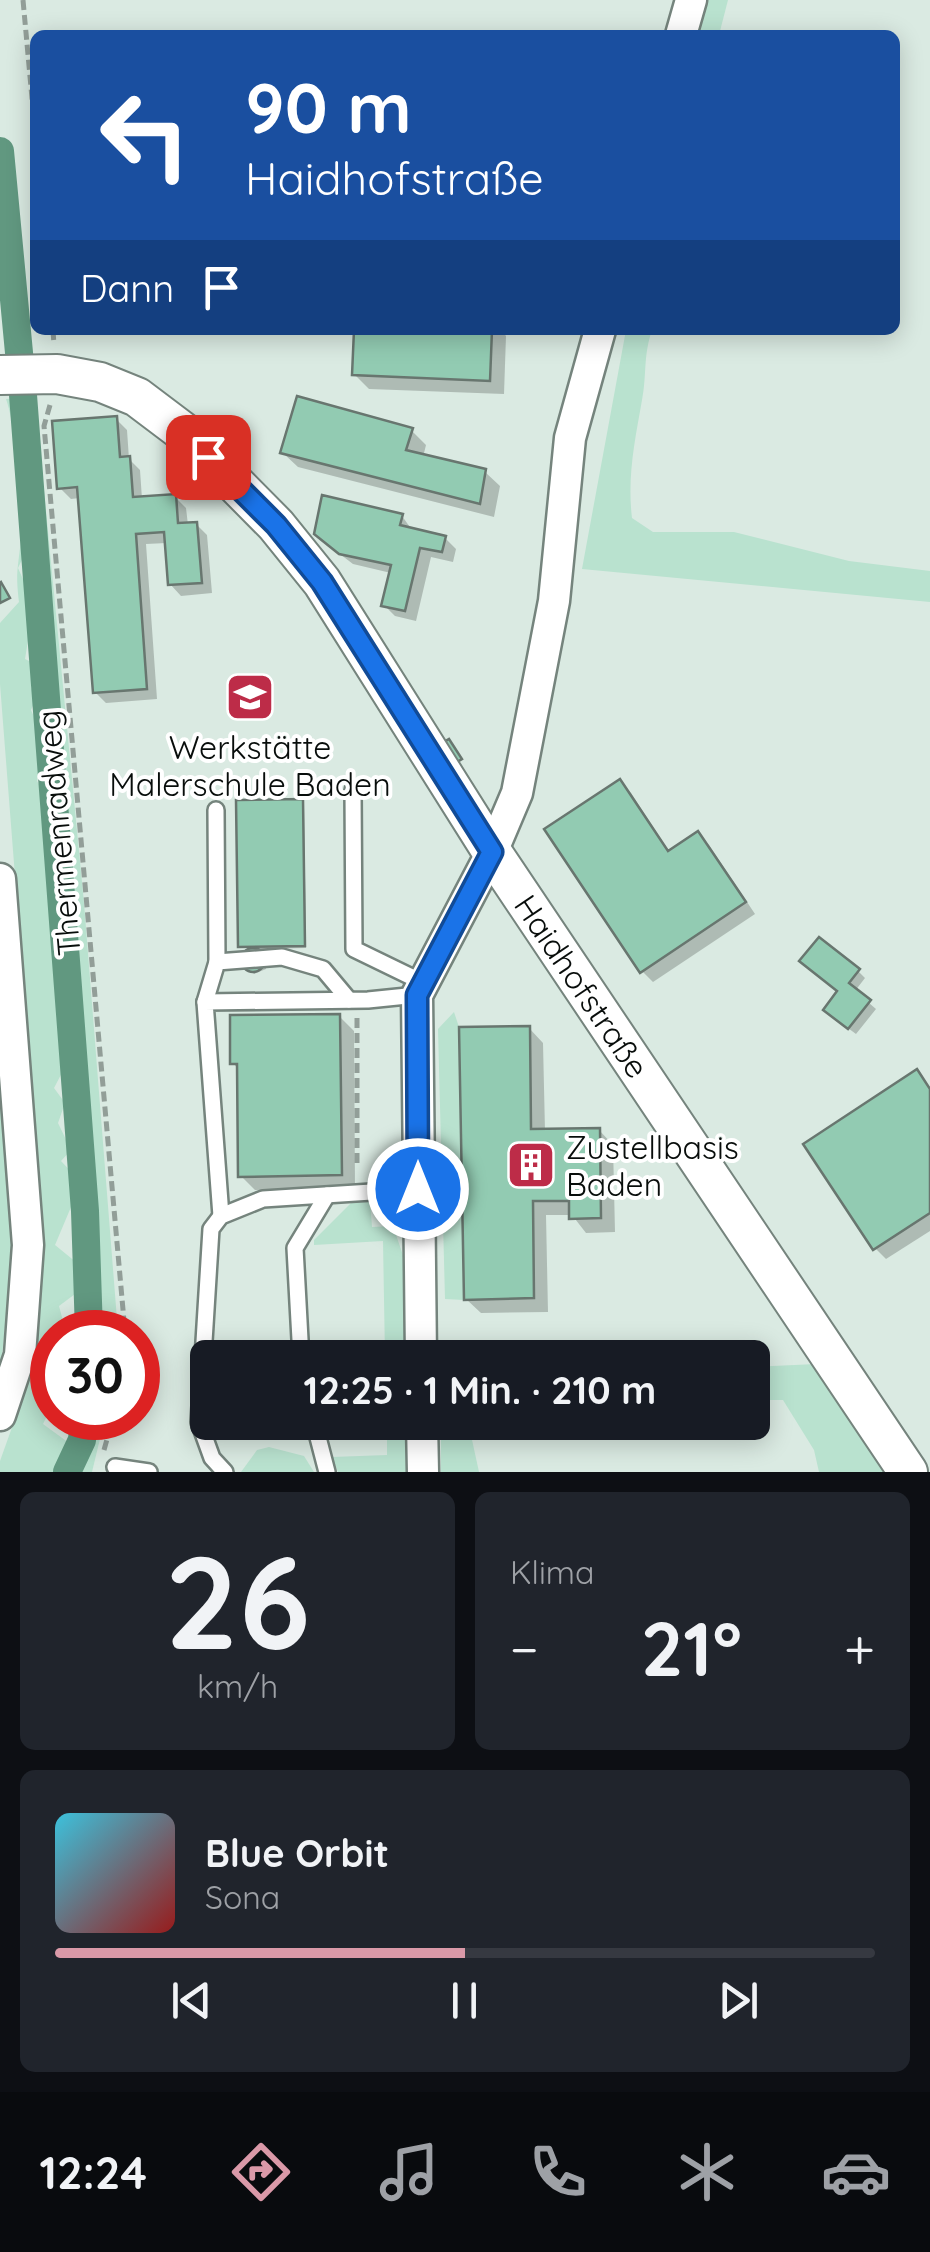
<!DOCTYPE html>
<html lang="de">
<meta charset="utf-8">
<style>
body{margin:0;font-family:Quicksand,sans-serif;background:#20242c;color:#f1f3f6;height:100vh;display:flex;flex-direction:column;font-size:38px;white-space:nowrap}
*{box-sizing:border-box;margin:0}
p{font-size:32px;color:#9ea1a6}
.icon{flex:none;width:55px;height:55px;fill:none;stroke:currentColor;stroke-width:2;stroke-linecap:round;stroke-linejoin:round}
.map{position:relative;height:1472px;overflow:hidden}
.drawer{display:flex;flex-direction:column;gap:20px;padding:20px;background:#0d0f14;flex:1}
.drawer>*{flex:none}
.guide{position:absolute;left:30px;top:30px;width:870px;height:305px;border-radius:15px;box-shadow:0 5px 25px #0003;background:#1a4fa0;color:#fff;overflow:hidden}
.speed{position:absolute;left:30px;top:1310px;display:flex;gap:20px;font-size:50px;font-weight:700;text-align:center}
.speed>*{display:grid;place-content:center;width:130px;height:130px;border-radius:50%;background:#171b24;box-shadow:0 5px 25px #0003;line-height:1}
.speed .limit{border:15px solid #d22;background:#fff;color:#111}
.pin{position:absolute;display:grid;place-items:center;width:85px;height:85px;color:#fff;margin:-42px;border-radius:20px;box-shadow:0 5px 15px #0006}
.me{position:absolute;width:110px;margin:-55px;rotate:0deg;stroke-linejoin:round;filter:drop-shadow(0 0 8px #0008)}
.turn{display:flex;align-items:center;gap:35px;height:210px;padding:0 50px;font-size:45px}
.turn .icon{width:130px;height:130px;stroke-width:2.5}
.turn b{display:block;font-size:70px;line-height:85px}
.then{display:flex;align-items:center;height:95px;padding:0 50px;background:#0003;gap:20px;font-size:38px}
.big{font-size:75px;font-weight:700;line-height:1.1}
.drawer .widget{flex:1;display:flex;flex-direction:column;justify-content:center;gap:15px;min-width:0;padding:0 35px;border-radius:15px;background:#20242c}
.drawer .dial{align-items:center;gap:0}
.dial b{font-size:130px;line-height:1}
.song{display:flex;align-items:center;gap:30px}
.cover{width:120px;height:120px;border-radius:15px;background:linear-gradient(135deg,hsl(190 70% 55%),hsl(0 70% 35%))}
.played{height:10px;border-radius:5px;background:linear-gradient(90deg,#da99a8 50%,#363941 50%)}
.keys{display:flex;justify-content:space-around;direction:ltr}
.heat{display:flex;justify-content:space-between;align-items:center;font-size:55px;direction:ltr}
.drawer .tiles{flex:1;display:grid;gap:20px;grid-template-columns:1fr 1fr}
.widget:last-child{grid-column:span 2}
.trip{position:absolute;left:190px;top:1340px;width:580px;height:100px;border-radius:15px;background:#171b24;box-shadow:0 5px 25px #0003;font-weight:700;line-height:100px;text-align:center}
.tabs{display:flex;height:160px;justify-content:space-around;align-items:center;background:#090b0e;color:#9ea1a6}
.tabs .icon{width:70px;height:70px}
.tabs .current{color:#da99a8}
.tabs b{font-size:45px;color:#f1f3f6}
.map>svg:first-child{display:block}
.green{fill:#b9e2cf}
.shadow{fill:#0003}
.lines{fill:none;stroke-linecap:round;stroke-linejoin:round}
.canal{stroke:#619880;stroke-width:28}
.building{fill:#92cbb2;stroke:#68766f;stroke-width:2.5}
.service-casing{stroke:#75847d;stroke-width:20}
.minor-casing{stroke:#75847d;stroke-width:35}
.tertiary-casing{stroke:#75847d;stroke-width:42}
.path{stroke:#929e98;stroke-width:5;stroke-dasharray:10 5;stroke-linecap:butt}
.service{stroke:#fff;stroke-width:15}
.minor{stroke:#fff;stroke-width:30}
.tertiary{stroke:#fff;stroke-width:38}
.route-casing{stroke:#114b97;stroke-width:25}
.route{stroke:#1a73e8;stroke-width:18}
.labels{text-anchor:middle;dominant-baseline:central;stroke-width:8;stroke-linejoin:round;paint-order:stroke}
.poi-label{font-size:32px;fill:#080d0b;stroke:#fff}
.street-label{font-size:32px;fill:#080d0b;stroke:#fff}
</style>
<div class="map">
<svg width="930" height="1472" viewBox="0 0 930 1472">
<rect width="100%" height="100%" fill="#daeae2"/>
<!-- green -->
<g class="green">
<path d="M 702,0 L 728,0 L 719,35 L 694,35 Z"/>
<path d="M 626,330 L 652,330 C 643,356 647,375 642,400 C 635,440 627,477 632,518 L 653,532 L 734,532 L 849,561 L 930,571 L 930,602 L 582,569 Z"/>
<path d="M 35,397 L 84,903 L 118,1332 L 98,1332 L 91,1178 L 81,1136 L 87,1120 L 81,1098 L 72,1000 L 69,925 L 57,795 L 60,745 L 53,734 L 25,408 L 19,409 L 29,545 L 18,568 L 34,604 L 25,659 L 33,663 L 31,688 L 38,695 L 31,710 L 40,731 L 42,755 L 37,759 L 40,763 L 37,781 L 47,797 L 66,1020 L 65,1067 L 54,1088 L 65,1103 L 58,1123 L 71,1150 L 61,1161 L 76,1177 L 71,1207 L 55,1245 L 77,1263 L 75,1294 L 59,1306 L 66,1332 L 52,1332 L 52,1406 L 43,1424 L 69,1443 L 55,1472 L 0,1472 L 0,1461 L 15,1419 L 30,1348 L 26,1017 L 0,684 L 0,623 L 19,602 C 16,576 17,573 20,548 C 25,514 17,431 6,399 Z"/>
<path d="M 454,1012 L 459,1027 L 464,1300 L 445,1299 L 438,1029 Z"/>
<path d="M 0,1014 L 17,1218 L 0,1373 Z"/>
<path d="M 354,1200 L 370,1200 L 372,1227 L 393,1226 L 407,1267 L 409,1357 L 385,1357 L 383,1241 L 314,1245 L 314,1240 Z"/>
<path d="M 816,1364 L 889,1472 L 819,1472 L 814,1450 L 783,1400 L 753,1400 L 752,1367 Z"/>
<path d="M 94,1418 L 105,1418 L 92,1472 L 79,1472 L 86,1457 Z"/>
<path d="M 387,1423 L 410,1423 L 410,1472 L 338,1472 L 332,1457 L 387,1455 Z"/>
<path d="M 441,1423 L 469,1426 L 479,1472 L 441,1472 Z"/>
<path d="M 269,1447 L 304,1456 L 314,1472 L 241,1472 L 257,1450 Z"/>
</g>
<!-- shadow -->
<g class="shadow">
<path d="M 356,330 L 501,330 L 506,336 L 504,394 L 369,389 L 354,374 Z"/>
<path d="M 116,419 L 127,430 L 129,459 L 140,470 L 142,499 L 175,497 L 186,508 L 188,525 L 196,524 L 207,535 L 212,593 L 181,596 L 170,584 L 167,543 L 146,544 L 157,699 L 106,703 L 95,692 L 80,498 L 71,499 L 60,488 Z"/>
<path d="M 411,430 L 426,445 L 423,457 L 485,472 L 500,486 L 494,517 L 298,467 L 283,453 Z"/>
<path d="M 402,516 L 412,530 L 445,538 L 456,549 L 453,562 L 431,557 L 416,621 L 395,616 L 384,605 L 391,573 L 353,564 L 328,545 Z"/>
<path d="M 620,782 L 631,793 L 670,853 L 698,834 L 709,845 L 755,914 L 653,982 L 642,971 Z"/>
<path d="M 302,802 L 304,805 L 306,948 L 255,949 L 267,963 L 266,969 L 254,974 L 243,962 L 244,956 L 253,949 L 240,946 Z"/>
<path d="M 858,971 L 865,978 L 855,991 L 876,1009 L 856,1034 L 833,1017 L 840,991 Z"/>
<path d="M 339,1016 L 354,1031 L 355,1189 L 255,1190 L 241,1176 L 239,1070 L 233,1063 Z"/>
<path d="M 529,1028 L 543,1043 L 545,1131 L 599,1130 L 613,1145 L 615,1232 L 586,1233 L 572,1215 L 546,1215 L 548,1312 L 481,1313 L 466,1299 Z"/>
<path d="M 917,1073 L 930,1087 L 930,1231 L 886,1259 L 875,1248 Z"/>
</g>
<g class="lines">
<!-- canal -->
<g class="canal">
<path d="M 0,151 L 23,395 L 85,1211 L 89,1332"/>
<path d="M 67,1472 L 82,1440 L 84,1418"/>
</g>
</g>
<!-- building -->
<g class="building">
<path d="M 354,330 L 492,330 L 490,381 L 352,375 Z"/>
<path d="M 297,396 L 413,428 L 406,450 L 486,469 L 480,504 L 280,453 Z"/>
<path d="M 117,416 L 120,457 L 130,456 L 133,497 L 176,494 L 178,523 L 197,522 L 202,583 L 168,585 L 164,532 L 136,534 L 147,689 L 93,693 L 77,487 L 57,489 L 52,421 Z"/>
<path d="M 322,495 L 403,514 L 400,525 L 446,536 L 442,552 L 420,548 L 405,611 L 381,606 L 391,565 L 339,554 L 314,534 Z"/>
<path d="M 1,582 L 10,598 L 0,603 L 0,583 Z"/>
<path d="M 449,739 L 462,759 L 457,762 L 444,742 Z"/>
<path d="M 620,779 L 668,851 L 698,831 L 746,902 L 640,973 L 544,829 Z"/>
<path d="M 303,799 L 305,946 L 238,947 L 236,800 Z"/>
<path d="M 819,937 L 860,969 L 849,983 L 871,1000 L 848,1029 L 823,1010 L 837,991 L 799,961 Z"/>
<circle cx="253" cy="960" r="12"/>
<path d="M 340,1014 L 342,1175 L 238,1177 L 237,1064 L 230,1064 L 230,1015 Z"/>
<path d="M 530,1026 L 531,1129 L 600,1128 L 601,1218 L 569,1219 L 569,1201 L 533,1201 L 534,1298 L 464,1300 L 459,1027 Z"/>
<path d="M 917,1069 L 930,1089 L 930,1213 L 873,1250 L 803,1144 Z"/>
</g>
<g class="lines">
<!-- service casing -->
<g class="service-casing">
<g id="service">
<path d="M 353,790 L 354,949 L 424,983"/>
<path d="M 216,810 L 217,962"/>
<path d="M 205,1002 L 217,962 L 282,957 L 323,969 L 349,1000"/>
<path d="M 221,1216 L 205,1002 L 368,1000 L 417,995"/>
<path d="M 301,1358 L 295,1248 L 327,1195"/>
<path d="M 314,1422 L 327,1472"/>
<path d="M 115,1467 L 149,1472"/>
<path d="M 225,1472 L 212,1458 L 199,1422 L 211,1229 L 221,1216 L 263,1199 L 418,1189"/>
</g>
</g>
<!-- minor casing -->
<g class="minor-casing">
<g id="minor">
<path d="M 681,35 L 691,0"/>
<path d="M 0,879 L 28,1245 L 20,1355 L 0,1415"/>
<path d="M 421,1358 L 417,995 L 492,852 L 517,793 L 554,601 L 570,438 L 600,330"/>
<path d="M 422,1422 L 423,1472"/>
</g>
</g>
<!-- tertiary casing -->
<g class="tertiary-casing">
<path id="tertiary" d="M 0,375 L 57,374 L 100,382 L 137,397 L 186,434 L 276,525 L 322,582 L 492,852 L 908,1472"/>
</g>
<!-- path -->
<g class="path">
<path d="M 23,0 L 35,131"/>
<path d="M 53,330 L 54,345"/>
<path d="M 50,405 L 44,426 L 125,1332"/>
<path d="M 357,1018 L 357,1164"/>
<path d="M 104,1450 L 113,1418"/>
</g>
<!-- service -->
<use href="#service" class="service"/>
<!-- minor -->
<use href="#minor" class="minor"/>
<!-- tertiary -->
<use href="#tertiary" class="tertiary"/>
</g>
<g class="lines">
<!-- route casing -->
<g class="route-casing">
<path id="route" d="M 208,457 L 276,525 L 322,582 L 492,852 L 417,995 L 418,1189"/>
</g>
<!-- route -->
<use href="#route" class="route"/>
</g>
<!-- icons -->
<defs>
<g id="school-square" transform="scale(2.5)"><rect x="-9" y="-9" width="18" height="18" rx="4" fill="#bd2c48" stroke="#fff"/><path d="M0-5L7-2L0 1L-7-2ZM-4 1L0 2.5L4 1V4Q0 6-4 4Z" fill="#fff"/></g>
<g id="building-square" transform="scale(2.5)"><rect x="-9" y="-9" width="18" height="18" rx="4" fill="#bd2c48" stroke="#fff"/><path d="M-4-6H4V6H1V3H-1V6H-4ZM-2.5-4.3h1.7v1.8h-1.7ZM.8-4.3h1.7v1.8H.8ZM-2.5-1h1.7V.8h-1.7ZM.8-1h1.7V.8H.8Z" fill="#fff"/></g>
</defs>
<g fill-rule="evenodd">
<use href="#school-square" x="250" y="697"/>
<use href="#building-square" x="531" y="1165"/>
</g>
<g class="labels">
<!-- poi labels -->
<g class="poi-label">
<text x="250" y="747">Werkstätte<tspan x="250" dy="37">Malerschule Baden</tspan></text>
<text x="566" y="1147" text-anchor="start">Zustellbasis<tspan x="566" dy="37">Baden</tspan></text>
</g>
<!-- street labels -->
<g class="street-label">
<text transform="translate(58 833) rotate(-95)">Thermenradweg</text>
<text transform="translate(582 986) rotate(56)">Haidhofstraße</text>
</g>
</g>
</svg>
<div class="speed"><div class="limit">30</div></div>
<div class="pin" style="left:208px;top:457px;background:#d93025"><svg class="icon" aria-label="arrive" viewBox="0 0 24 24"><path d="M6 21V4h12l-3 4 3 4H6"/></svg></div>
<svg class="me" style="left:418px;top:1189px" viewBox="-20 -20 40 40"><circle r="17" fill="#1a73e8" stroke="#fff" stroke-width="3"/><path d="M0-11L8 9 0 5-8 9z" fill="#fff"/></svg>
<div class="trip">12:25 · 1 Min. · 210 m</div>
<div class="guide">
<div class="turn"><svg class="icon" aria-label="left" viewBox="0 0 24 24"><path d="M17 20v-9H6M10 6l-5 5 5 5"/></svg><div><b>90 m</b>Haidhofstraße</div></div>
<div class="then">Dann<svg class="icon" aria-label="arrive" viewBox="0 0 24 24"><path d="M6 21V4h12l-3 4 3 4H6"/></svg></div>
</div>
</div>
<section class="drawer">
<div class="tiles">
<div class="widget dial"><b>26</b><p>km/h</p></div>
<div class="widget"><p>Klima</p>
<div class="heat"><a>−</a><b class="big">21°</b><a>+</a></div>
</div>
<div class="widget">
<div class="song"><i class="cover"></i><div><b>Blue Orbit</b><p>Sona</p></div></div>
<div class="played"></div>
<div class="keys"><svg class="icon" aria-label="previous" viewBox="0 0 24 24"><path d="M18 5L8 12l10 7zM5 5v14"/></svg><svg class="icon" aria-label="pause" viewBox="0 0 24 24"><path d="M8 5v14M16 5v14"/></svg><svg class="icon" aria-label="next" viewBox="0 0 24 24"><path d="M6 5l10 7-10 7zM19 5v14"/></svg></div>
</div>
</div>
</section>
<nav class="tabs">
<b>12:24</b>
<svg class="icon current" aria-label="directions" viewBox="0 0 24 24"><path d="M12 3l9 9-9 9-9-9zM9 14v-3h6M13 9l2 2-2 2"/></svg>
<svg class="icon" aria-label="music" viewBox="0 0 24 24"><path d="M9 18V5l10-2v13"/><circle cx="6" cy="18" r="3"/><circle cx="16" cy="16" r="3"/></svg>
<svg class="icon" aria-label="phone" viewBox="0 0 24 24"><path d="M5 4h4l2 5-3 2q2 4 5 5l2-3 5 2v4C11 20 4 13 5 4z"/></svg>
<svg class="icon" aria-label="climate" viewBox="0 0 24 24"><path d="M12 3v18M4 7l16 10M4 17L20 7"/></svg>
<svg class="icon" aria-label="car" viewBox="0 0 24 24"><path d="M5 17H2v-5l4-1 3-4h7l3 4 3 1v5h-3M9 17h6M6 11h13"/><circle cx="7" cy="17" r="2"/><circle cx="17" cy="17" r="2"/></svg>
</nav>
